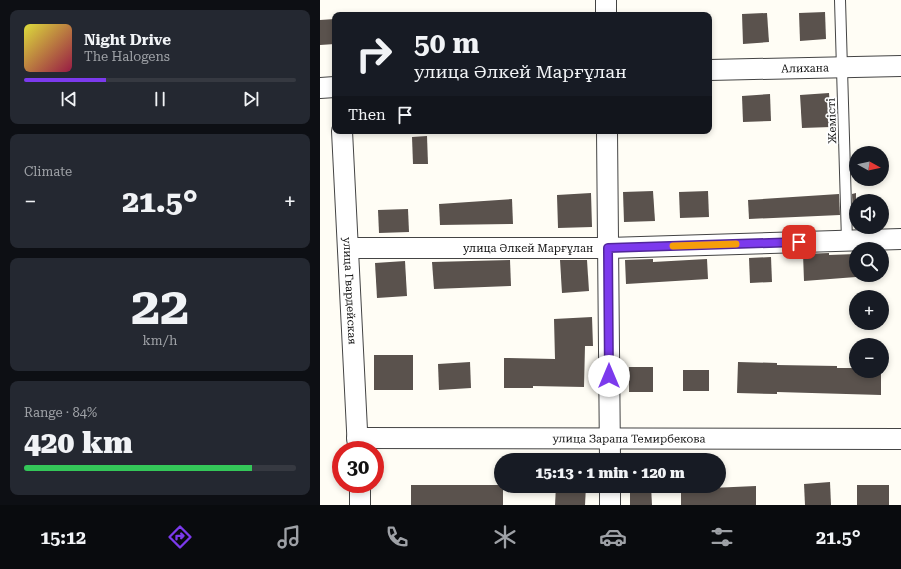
<!DOCTYPE html>
<meta charset="utf-8">
<style>
body{margin:0;font-family:"Roboto Serif",serif;background:#242831;color:#f1f3f6;height:100vh;display:flex;flex-direction:column;font-size:15px;white-space:nowrap}
*{box-sizing:border-box;margin:0}
p{font-size:13px;color:#9ea1a6}
.icon{flex:none;width:22px;height:22px;fill:none;stroke:currentColor;stroke-width:2;stroke-linecap:round;stroke-linejoin:round}
.map{position:relative;flex:1;overflow:hidden}
.drawer{display:flex;flex-direction:column;gap:10px;padding:10px;background:#0d0f14;width:320px}
.drawer>*{flex:none}
.hud{position:absolute;left:12px;top:12px;width:380px;height:122px;border-radius:8px;box-shadow:0 2px 6px #0003;background:#171b24;color:#f1f3f6;overflow:hidden}
.needle{width:26px;rotate:98deg}
.buttons{position:absolute;left:529px;top:146px;display:grid;gap:8px}
.buttons a{display:grid;place-items:center;width:40px;height:40px;border-radius:50%;background:#171b24;box-shadow:0 2px 6px #0003;font-size:20px}
.speed{position:absolute;left:12px;top:441px;display:flex;gap:8px;font-size:20px;font-weight:700;text-align:center}
.speed>*{display:grid;place-content:center;width:52px;height:52px;border-radius:50%;background:#171b24;box-shadow:0 2px 6px #0003;line-height:1}
.speed .limit{border:6px solid #d22;background:#fff;color:#111}
.pin{position:absolute;display:grid;place-items:center;width:34px;height:34px;color:#fff;margin:-17px;border-radius:8px;box-shadow:0 2px 6px #0006}
.me{position:absolute;width:44px;margin:-22px;rotate:0deg;stroke-linejoin:round;filter:drop-shadow(0 0 3px #0008)}
.turn{display:flex;align-items:center;gap:14px;height:84px;padding:0 16px;font-size:18px}
.turn .icon{width:52px;height:52px;stroke-width:2.5}
.turn b{display:block;font-size:28px;line-height:34px}
.then{display:flex;align-items:center;height:38px;padding:0 16px;background:#0003;gap:8px;font-size:15px}
.big{font-size:30px;font-weight:800;line-height:1.1}
.drawer .tile{flex:1;display:flex;flex-direction:column;justify-content:center;gap:6px;min-width:0;padding:0 14px;border-radius:8px;background:#242831}
.drawer .dial{align-items:center;gap:0}
.dial b{font-size:52px;line-height:1}
.song{display:flex;align-items:center;gap:12px}
.cover{width:48px;height:48px;border-radius:6px;background:linear-gradient(135deg,hsl(60 70% 55%),hsl(340 70% 35%))}
.played{height:4px;border-radius:2px;background:linear-gradient(90deg,#7c3aed 30%,#363941 30%)}
.keys{display:flex;justify-content:space-around;direction:ltr}
.heat{display:flex;justify-content:space-between;align-items:center;font-size:22px;direction:ltr}
.charge{height:6px;border-radius:3px;background:linear-gradient(90deg,#34c759 84%,#363941 0)}
.trip{position:absolute;left:174px;top:453px;width:232px;height:40px;border-radius:20px;background:#171b24;box-shadow:0 2px 6px #0003;font-weight:800;line-height:40px;text-align:center}
.menu{display:flex;height:64px;justify-content:space-around;align-items:center;background:#090b0e;color:#9ea1a6}
.menu .icon{width:28px;height:28px}
.menu .current{color:#7c3aed}
.menu b{font-size:18px;color:#f1f3f6}
main{display:flex;flex:1;min-height:0}
.map>svg:first-child{display:block}
.building{fill:#5a524d}
.lines{fill:none;stroke-linecap:round;stroke-linejoin:round}
.lane-casing{stroke:#444;stroke-width:12}
.street-casing{stroke:#444;stroke-width:22}
.lane{stroke:#fff;stroke-width:10}
.street{stroke:#fff;stroke-width:20}
.route-casing{stroke:#51269a;stroke-width:10}
.route{stroke:#7c3aed;stroke-width:7}
.slow{stroke:#f59e0b;stroke-width:7}
.labels{text-anchor:middle;dominant-baseline:central;stroke-width:4;stroke-linejoin:round;paint-order:stroke}
.street-label{font-size:11px;fill:#111;stroke:#fff}
</style>
<main>
<section class="drawer">
<div class="tile">
<div class="song"><i class="cover"></i><div><b>Night Drive</b><p>The Halogens</p></div></div>
<div class="played"></div>
<div class="keys"><svg class="icon" aria-label="previous" viewBox="0 0 24 24"><path d="M18 5L8 12l10 7zM5 5v14"/></svg><svg class="icon" aria-label="pause" viewBox="0 0 24 24"><path d="M8 5v14M16 5v14"/></svg><svg class="icon" aria-label="next" viewBox="0 0 24 24"><path d="M6 5l10 7-10 7zM19 5v14"/></svg></div>
</div>
<div class="tile"><p>Climate</p>
<div class="heat"><a>−</a><b class="big">21.5°</b><a>+</a></div>
</div>
<div class="tile dial"><b>22</b><p>km/h</p></div>
<div class="tile"><p>Range · 84%</p><b class="big">420 km</b><div class="charge"></div></div>
</section>
<div class="map">
<svg width="581" height="505" viewBox="0 0 581 505">
<rect width="100%" height="100%" fill="#fffdf5"/>
<!-- building -->
<g class="building">
<path d="M 505,12 L 506,39 L 480,41 L 479,13 Z"/>
<path d="M 447,13 L 449,42 L 423,44 L 422,14 Z"/>
<path d="M 15,19 L 15,44 L 0,45 L 0,20 Z"/>
<path d="M 509,93 L 511,127 L 482,128 L 480,95 Z"/>
<path d="M 450,94 L 451,121 L 423,122 L 422,96 Z"/>
<path d="M 107,136 L 108,164 L 93,164 L 92,137 Z"/>
<path d="M 333,191 L 335,221 L 304,222 L 303,192 Z"/>
<path d="M 388,191 L 389,217 L 360,218 L 359,192 Z"/>
<path d="M 271,193 L 272,227 L 238,228 L 237,195 Z"/>
<path d="M 536,193 L 536,215 L 533,215 L 532,194 Z"/>
<path d="M 519,194 L 520,215 L 429,219 L 428,200 Z"/>
<path d="M 192,199 L 193,224 L 120,225 L 119,204 Z"/>
<path d="M 88,209 L 89,232 L 59,233 L 58,210 Z"/>
<path d="M 509,253 L 509,255 L 536,254 L 536,277 L 484,281 L 483,254 Z"/>
<path d="M 451,257 L 452,282 L 430,283 L 429,258 Z"/>
<path d="M 333,259 L 333,262 L 387,259 L 388,279 L 306,284 L 305,260 Z"/>
<path d="M 190,260 L 191,286 L 114,289 L 112,262 Z"/>
<path d="M 240,260 L 267,260 L 269,291 L 242,293 Z"/>
<path d="M 85,261 L 87,296 L 57,298 L 55,263 Z"/>
<path d="M 272,317 L 273,346 L 265,346 L 264,387 L 213,386 L 213,388 L 184,388 L 184,358 L 235,359 L 234,319 Z"/>
<rect x="54" y="355" width="39" height="35"/>
<path d="M 150,362 L 151,388 L 119,390 L 118,364 Z"/>
<path d="M 418,362 L 457,363 L 457,365 L 517,366 L 517,368 L 536,368 L 536,371 L 561,371 L 561,395 L 457,392 L 457,394 L 417,393 Z"/>
<rect x="309" y="367" width="24" height="25"/>
<rect x="363" y="370" width="26" height="21"/>
<path d="M 510,482 L 511,505 L 485,505 L 484,484 Z"/>
<path d="M 91,485 L 181,485 L 183,486 L 183,505 L 91,505 Z"/>
<rect x="537" y="485" width="32" height="20"/>
<path d="M 236,486 L 266,486 L 265,505 L 235,505 Z"/>
<path d="M 310,486 L 331,486 L 332,505 L 310,505 Z"/>
<path d="M 361,486 L 391,486 L 391,488 L 436,486 L 436,505 L 361,505 Z"/>
</g>
<g class="lines">
<!-- lane casing -->
<g class="lane-casing">
<path id="lane" d="M 520,0 L 527,241"/>
</g>
<!-- street casing -->
<g class="street-casing">
<g id="street">
<path d="M 286,0 L 286,15"/>
<path id="s1" d="M 389,70 L 581,66"/>
<path d="M 0,88 L 15,87"/>
<path id="s2" d="M 22,131 L 38,450"/>
<path d="M 287,131 L 290,460"/>
<path id="s3" d="M 28,248 L 288,248 L 581,239"/>
<path id="s4" d="M 37,438 L 581,439"/>
<path d="M 40,484 L 40,505"/>
<path d="M 290,486 L 290,505"/>
</g>
</g>
<!-- lane -->
<use href="#lane" class="lane"/>
<!-- street -->
<use href="#street" class="street"/>
</g>
<g class="lines">
<!-- route casing -->
<g class="route-casing">
<path id="route" d="M 289,376 L 288,248 L 479,242"/>
</g>
<!-- route -->
<use href="#route" class="route"/>
<!-- slow -->
<path class="slow" d="M 353,246 L 416,244"/>
</g>
<g class="labels">
<!-- street labels -->
<g class="street-label">
<text stroke="none"><textPath href="#s1" startOffset="96">Алихана</textPath></text>
<text transform="translate(512 121) rotate(-92)">Жемісті</text>
<text stroke="none"><textPath href="#s3" startOffset="180">улица Әлкей Марғұлан</textPath></text>
<text stroke="none"><textPath href="#s2" startOffset="160">улица Гвардейская</textPath></text>
<text stroke="none"><textPath href="#s4" startOffset="272">улица Зарапа Темирбекова</textPath></text>
</g>
</g>
</svg>
<div class="buttons">
<a><svg class="needle" viewBox="-14 -14 28 28"><path d="M0-13l5 13h-10z" fill="#e53935"/><path d="M0 13l5-13h-10z" fill="#9ea1a6"/></svg></a>
<a><svg class="icon" aria-label="sound" viewBox="0 0 24 24"><path d="M4 9h4l5-4v14l-5-4H4zM17 9q2 3 0 6"/></svg></a>
<a><svg class="icon" aria-label="search" viewBox="0 0 24 24"><circle cx="10" cy="10" r="6"/><path d="M15 15l6 6"/></svg></a>
<a>+</a>
<a>−</a>
</div>
<div class="speed"><div class="limit">30</div></div>
<div class="pin" style="left:479px;top:242px;background:#d93025"><svg class="icon" aria-label="arrive" viewBox="0 0 24 24"><path d="M6 21V4h12l-3 4 3 4H6"/></svg></div>
<svg class="me" style="left:289px;top:376px" viewBox="-20 -20 40 40"><circle r="19" fill="#fff"/><path d="M0-13L10 11 0 6-10 11z" fill="#7c3aed"/></svg>
<div class="trip">15:13 · 1 min · 120 m</div>
<div class="hud">
<div class="turn"><svg class="icon" aria-label="right" viewBox="0 0 24 24"><path d="M7 20v-9h11M14 6l5 5-5 5"/></svg><div><b>50 m</b>улица Әлкей Марғұлан</div></div>
<div class="then">Then<svg class="icon" aria-label="arrive" viewBox="0 0 24 24"><path d="M6 21V4h12l-3 4 3 4H6"/></svg></div>
</div>
</div>
</main>
<nav class="menu">
<b>15:12</b>
<svg class="icon current" aria-label="directions" viewBox="0 0 24 24"><path d="M12 3l9 9-9 9-9-9zM9 14v-3h6M13 9l2 2-2 2"/></svg>
<svg class="icon" aria-label="music" viewBox="0 0 24 24"><path d="M9 18V5l10-2v13"/><circle cx="6" cy="18" r="3"/><circle cx="16" cy="16" r="3"/></svg>
<svg class="icon" aria-label="phone" viewBox="0 0 24 24"><path d="M5 4h4l2 5-3 2q2 4 5 5l2-3 5 2v4C11 20 4 13 5 4z"/></svg>
<svg class="icon" aria-label="climate" viewBox="0 0 24 24"><path d="M12 3v18M4 7l16 10M4 17L20 7"/></svg>
<svg class="icon" aria-label="car" viewBox="0 0 24 24"><path d="M5 17H2v-5l4-1 3-4h7l3 4 3 1v5h-3M9 17h6M6 11h13"/><circle cx="7" cy="17" r="2"/><circle cx="17" cy="17" r="2"/></svg>
<svg class="icon" aria-label="filters" viewBox="0 0 24 24"><path d="M4 7h16M4 17h16"/><circle cx="9" cy="7" r="2"/><circle cx="15" cy="17" r="2"/></svg>
<b>21.5°</b>
</nav>
